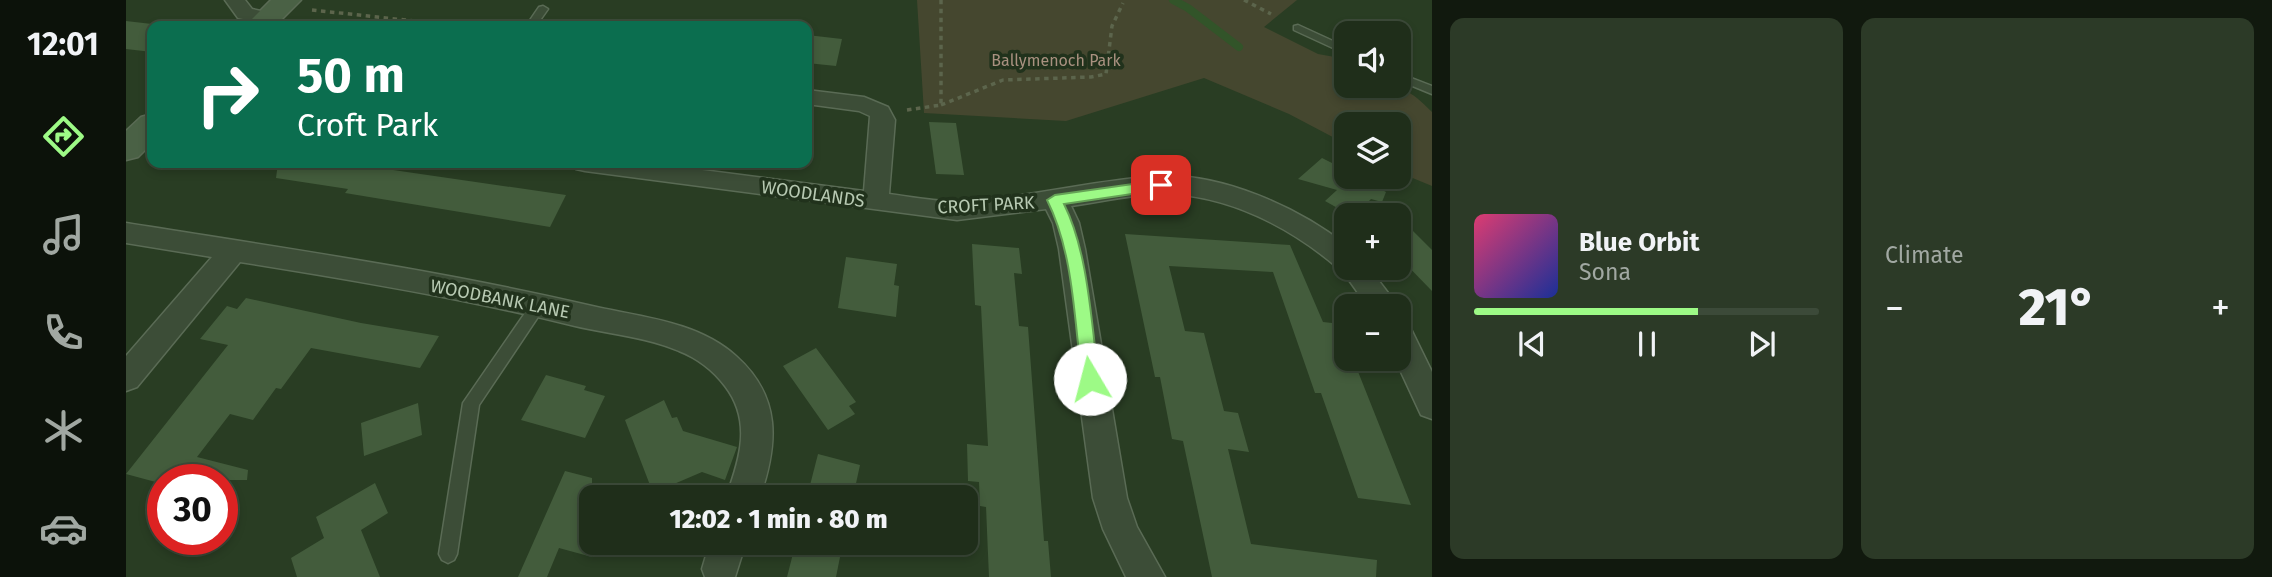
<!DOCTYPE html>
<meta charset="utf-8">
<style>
body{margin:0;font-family:"Fira Sans",sans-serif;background:#2c3a27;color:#f1f3f6;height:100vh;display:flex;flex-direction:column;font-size:26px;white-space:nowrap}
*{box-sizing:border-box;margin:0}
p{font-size:23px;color:#a1a8a2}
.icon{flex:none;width:38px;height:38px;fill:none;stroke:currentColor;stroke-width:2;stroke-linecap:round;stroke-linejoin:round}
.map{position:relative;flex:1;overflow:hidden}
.panel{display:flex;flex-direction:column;gap:18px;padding:18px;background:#11190e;width:840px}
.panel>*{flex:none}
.hud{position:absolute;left:21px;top:21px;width:665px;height:147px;border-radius:14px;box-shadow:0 4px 10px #0003,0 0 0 2px #3c4a39;background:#0b6e4f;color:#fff;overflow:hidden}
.fabs{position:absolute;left:1208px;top:21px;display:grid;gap:14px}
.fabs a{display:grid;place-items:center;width:77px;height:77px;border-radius:14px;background:#1f2e1a;box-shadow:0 4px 10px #0003,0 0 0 2px #3c4a39;font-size:35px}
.speed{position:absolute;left:21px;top:464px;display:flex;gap:14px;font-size:35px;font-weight:700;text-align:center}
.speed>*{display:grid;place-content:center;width:91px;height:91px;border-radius:50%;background:#1f2e1a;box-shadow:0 4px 10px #0003,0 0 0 2px #3c4a39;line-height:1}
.speed .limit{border:10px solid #d22;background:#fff;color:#111}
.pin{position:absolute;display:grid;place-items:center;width:60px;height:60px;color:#fff;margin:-30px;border-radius:14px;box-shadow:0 4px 10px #0006}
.me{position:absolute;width:77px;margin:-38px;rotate:352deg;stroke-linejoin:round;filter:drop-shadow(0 0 5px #0008)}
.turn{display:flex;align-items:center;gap:24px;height:147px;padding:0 35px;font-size:32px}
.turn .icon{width:91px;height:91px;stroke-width:2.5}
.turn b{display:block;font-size:49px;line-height:60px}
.big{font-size:52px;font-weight:800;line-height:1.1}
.panel .tile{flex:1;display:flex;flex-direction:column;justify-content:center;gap:10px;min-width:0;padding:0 24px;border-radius:14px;background:#2c3a27}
.song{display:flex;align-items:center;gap:21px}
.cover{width:84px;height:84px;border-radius:10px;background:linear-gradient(135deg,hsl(340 70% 55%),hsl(230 70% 35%))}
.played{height:7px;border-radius:4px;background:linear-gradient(90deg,#9dfa86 65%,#3c4a39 65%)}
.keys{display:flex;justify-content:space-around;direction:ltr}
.heat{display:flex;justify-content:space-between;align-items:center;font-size:38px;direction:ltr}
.panel .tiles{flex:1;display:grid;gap:18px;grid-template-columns:repeat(2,1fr)}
.trip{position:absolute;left:453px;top:485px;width:399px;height:70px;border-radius:14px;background:#1f2e1a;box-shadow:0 4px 10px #0003,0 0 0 2px #3c4a39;font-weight:800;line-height:70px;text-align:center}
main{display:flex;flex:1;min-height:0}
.tab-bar{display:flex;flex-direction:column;width:126px;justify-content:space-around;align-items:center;background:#0c120a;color:#a1a8a2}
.tab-bar .icon{width:49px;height:49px}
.tab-bar .on{color:#9dfa86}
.tab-bar b{font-size:32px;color:#f1f3f6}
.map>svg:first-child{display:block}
.green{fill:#45472f}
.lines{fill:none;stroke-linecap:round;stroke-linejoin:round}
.stream{stroke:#325429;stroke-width:8}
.building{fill:#435c3c}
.lane-casing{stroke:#5a6b55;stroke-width:3}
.street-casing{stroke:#5a6b55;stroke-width:3}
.secondary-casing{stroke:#5a6b55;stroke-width:3}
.path{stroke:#5c654c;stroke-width:3.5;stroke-dasharray:4.5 4.5;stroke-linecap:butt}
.lane{fill:#3c4d37;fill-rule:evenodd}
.street{fill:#3c4d37;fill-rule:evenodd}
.secondary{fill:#4a6145;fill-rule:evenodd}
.route{fill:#9dfa86;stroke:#66a257;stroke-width:2}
.labels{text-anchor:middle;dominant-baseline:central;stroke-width:7;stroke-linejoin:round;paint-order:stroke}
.far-park-label{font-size:16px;fill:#a99180;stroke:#21321c}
.street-label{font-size:18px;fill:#b7c9b2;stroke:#21321c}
</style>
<main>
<nav class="tab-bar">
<b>12:01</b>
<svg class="icon on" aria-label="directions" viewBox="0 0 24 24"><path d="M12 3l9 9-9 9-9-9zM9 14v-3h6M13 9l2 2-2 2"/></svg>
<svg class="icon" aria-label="music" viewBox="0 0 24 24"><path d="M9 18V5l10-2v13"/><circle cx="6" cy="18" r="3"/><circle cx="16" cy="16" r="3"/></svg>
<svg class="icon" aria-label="phone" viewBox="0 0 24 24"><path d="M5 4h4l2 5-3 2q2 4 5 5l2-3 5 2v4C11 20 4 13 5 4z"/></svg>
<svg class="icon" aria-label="climate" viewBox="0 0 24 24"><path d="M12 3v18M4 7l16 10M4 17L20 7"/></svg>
<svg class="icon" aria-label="car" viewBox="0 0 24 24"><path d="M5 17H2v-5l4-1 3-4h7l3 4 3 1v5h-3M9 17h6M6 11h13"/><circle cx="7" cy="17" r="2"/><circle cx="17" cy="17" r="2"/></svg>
</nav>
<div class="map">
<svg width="1306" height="577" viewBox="0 0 1306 577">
<rect width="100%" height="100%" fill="#293d23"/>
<!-- green -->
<path class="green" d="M 791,0 L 1171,0 L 1138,27 L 1192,54 L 1220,59 L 1220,86 C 1264,86 1273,78 1306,112 L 1306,186 L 1272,172 L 1272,124 L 1220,124 L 1220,144 L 1163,114 L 1078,78 L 940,121 L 798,113 Z"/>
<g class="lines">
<!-- stream -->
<path class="stream" d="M 1047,0 L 1062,8 L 1113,47"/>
</g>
<!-- building -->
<g class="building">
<path d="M 0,21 L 26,24 L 26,52 L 0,49 Z"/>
<path d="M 681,35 L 716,39 L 710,66 L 681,63 Z"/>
<path d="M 803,122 L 830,123 L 838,175 L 810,174 Z"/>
<path d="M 1196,158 L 1220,170 L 1220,177 L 1231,177 L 1260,192 L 1256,202 L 1245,199 L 1229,215 L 1224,215 L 1199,201 L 1211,190 L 1172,179 Z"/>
<path d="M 152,163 L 219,163 L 440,195 L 424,227 L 219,193 L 222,189 L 150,178 Z"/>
<path d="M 1272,216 L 1306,250 L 1306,291 L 1272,256 Z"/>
<path d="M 999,234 L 1164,245 L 1197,322 L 1206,323 L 1211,335 L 1218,336 L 1220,359 L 1227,359 L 1285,505 L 1232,498 L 1195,393 L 1189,393 L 1147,272 L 1043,266 L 1059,331 L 1078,333 L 1098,411 L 1112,413 L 1123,452 L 1102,449 L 1125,544 L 1251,560 L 1250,577 L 1086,577 L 1057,441 L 1046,439 L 1034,377 L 1029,377 Z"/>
<path d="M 846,244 L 893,248 L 896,274 L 888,273 L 893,326 L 902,327 L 918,541 L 922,541 L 925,577 L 863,577 L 860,507 L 854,506 L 853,482 L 842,481 L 841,444 L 862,446 L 855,306 L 849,305 Z"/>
<path d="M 720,257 L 771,264 L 768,285 L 773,286 L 770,317 L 712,308 Z"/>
<path d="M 120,298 L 235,323 L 313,336 L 294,368 L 185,348 L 155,389 L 150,388 L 127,420 L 104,414 L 71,457 L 122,470 L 121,480 L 37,480 L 37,484 L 0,474 L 102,345 L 74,339 L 101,306 L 111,309 Z"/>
<path d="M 690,348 L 730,402 L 723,406 L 729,414 L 702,430 L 657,366 Z"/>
<path d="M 420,375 L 460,386 L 458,390 L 479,396 L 459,438 L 395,420 Z"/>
<path d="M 538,400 L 546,418 L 551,417 L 557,431 L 611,447 L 599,480 L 576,472 L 527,493 L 499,420 Z"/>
<path d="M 292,403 L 296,435 L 238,456 L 235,423 Z"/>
<path d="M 692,454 L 734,465 L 727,497 L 681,497 Z"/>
<path d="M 439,471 L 466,478 L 466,557 L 433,548 L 421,577 L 392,577 Z"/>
<path d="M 249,483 L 262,513 L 235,530 L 254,577 L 171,577 L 165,558 L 198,538 L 190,517 Z"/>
<path d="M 670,542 L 717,542 L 710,577 L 661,577 Z"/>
</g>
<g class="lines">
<!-- lane casing -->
<g class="lane-casing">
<g id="lane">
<path d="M 417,6 L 422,9 L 410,26 L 400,26 L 413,7 Z"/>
<path d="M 1172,25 L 1220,47 L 1220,54 L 1168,30 L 1168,26 Z"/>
<path d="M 1272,73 L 1306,86 L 1306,94 L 1272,80 Z"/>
<path d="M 413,298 L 418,300 L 420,304 L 418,308 L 353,405 L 331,554 L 328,560 L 322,563 L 316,560 L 313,554 L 337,403 L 408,300 Z"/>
</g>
</g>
<!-- street casing -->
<g class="street-casing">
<g id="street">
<path d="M 99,0 L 119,0 L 126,9 L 149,14 L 152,18 L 149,22 L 142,24 L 112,18 Z"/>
<path d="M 681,90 L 738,97 L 762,107 L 769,120 L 763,194 C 786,197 810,202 832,201 C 899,199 966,180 1033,176 C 1095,173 1172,207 1220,245 L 1220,268 L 1243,268 L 1272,306 L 1242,306 C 1232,295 1223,277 1212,268 C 1164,227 1101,194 1036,194 C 1006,194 974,202 945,206 L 953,223 L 959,249 L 1001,498 L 1011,527 L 1039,577 L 1000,577 L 977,529 L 967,498 L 933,249 L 927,223 L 920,209 L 831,220 L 459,171 L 450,169 L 447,163 L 522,163 L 738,191 L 744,116 L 733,111 L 681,104 Z"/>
<path d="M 0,223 C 156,248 312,270 466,306 C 514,317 571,321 610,356 C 656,397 652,444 634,497 L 600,497 C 614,459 626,421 599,386 C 587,370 571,358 553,351 C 521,337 483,334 449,326 C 339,299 227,280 114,262 L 11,387 L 0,391 L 0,356 L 86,257 L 0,243 Z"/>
<path d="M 1272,320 L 1282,323 L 1306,372 L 1306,419 L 1295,415 L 1269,359 L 1272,359 Z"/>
<path d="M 584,542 L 620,542 L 609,577 L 579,577 L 576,569 Z"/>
</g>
</g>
<!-- secondary casing -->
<g class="secondary-casing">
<g id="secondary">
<path d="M 145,0 L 175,0 L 149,26 L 119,26 Z"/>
<path d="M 26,114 L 26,143 L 12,157 L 0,160 L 0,131 L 15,117 Z"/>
</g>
</g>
<!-- path -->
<g class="path">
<path d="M 1118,0 L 1145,14"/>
<path d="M 186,10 L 335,26"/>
<path d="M 815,105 L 877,80 L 965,77 L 980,74 L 986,26 L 997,3"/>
<path d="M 781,110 L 815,105 L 815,0"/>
</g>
<!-- lane -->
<use href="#lane" class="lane"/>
<!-- street -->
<use href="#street" class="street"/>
<!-- secondary -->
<use href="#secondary" class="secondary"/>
</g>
<!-- route -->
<path class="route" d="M 1035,180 L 1042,185 L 1040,189 L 938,204 C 963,254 965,324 973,379 L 971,384 L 964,386 L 958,384 L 956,379 C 948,320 948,254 921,200 L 929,195 Z"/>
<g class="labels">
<!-- far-park labels -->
<g class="far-park-label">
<text x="930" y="60">Ballymenoch Park</text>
</g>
<!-- street labels -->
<g class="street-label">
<text transform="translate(687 194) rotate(8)">WOODLANDS</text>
<text transform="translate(860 205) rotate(-3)">CROFT PARK</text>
<text transform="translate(374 299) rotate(11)">WOODBANK LANE</text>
</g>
</g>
</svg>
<div class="fabs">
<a><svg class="icon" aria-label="sound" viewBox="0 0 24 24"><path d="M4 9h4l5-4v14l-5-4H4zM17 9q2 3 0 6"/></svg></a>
<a><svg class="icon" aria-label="layers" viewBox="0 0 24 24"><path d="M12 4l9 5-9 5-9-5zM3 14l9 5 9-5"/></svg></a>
<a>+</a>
<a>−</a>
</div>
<div class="speed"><div class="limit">30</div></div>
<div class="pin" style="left:1035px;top:185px;background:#d93025"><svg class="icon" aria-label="arrive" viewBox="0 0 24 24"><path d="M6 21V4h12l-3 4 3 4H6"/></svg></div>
<svg class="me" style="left:964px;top:379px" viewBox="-20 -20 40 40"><circle r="19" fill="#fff"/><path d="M0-13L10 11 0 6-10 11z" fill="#9dfa86"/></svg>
<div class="trip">12:02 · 1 min · 80 m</div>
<div class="hud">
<div class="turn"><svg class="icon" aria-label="right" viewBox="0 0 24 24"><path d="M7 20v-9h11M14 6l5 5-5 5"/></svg><div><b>50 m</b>Croft Park</div></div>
</div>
</div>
<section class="panel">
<div class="tiles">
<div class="tile">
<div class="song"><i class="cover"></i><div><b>Blue Orbit</b><p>Sona</p></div></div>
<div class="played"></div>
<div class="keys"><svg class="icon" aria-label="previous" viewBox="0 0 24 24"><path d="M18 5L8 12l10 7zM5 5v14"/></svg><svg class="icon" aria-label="pause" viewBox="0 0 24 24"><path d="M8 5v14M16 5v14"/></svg><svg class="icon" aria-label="next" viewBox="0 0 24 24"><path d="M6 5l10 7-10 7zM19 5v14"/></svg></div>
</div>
<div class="tile"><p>Climate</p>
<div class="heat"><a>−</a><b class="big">21°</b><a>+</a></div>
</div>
</div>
</section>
</main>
